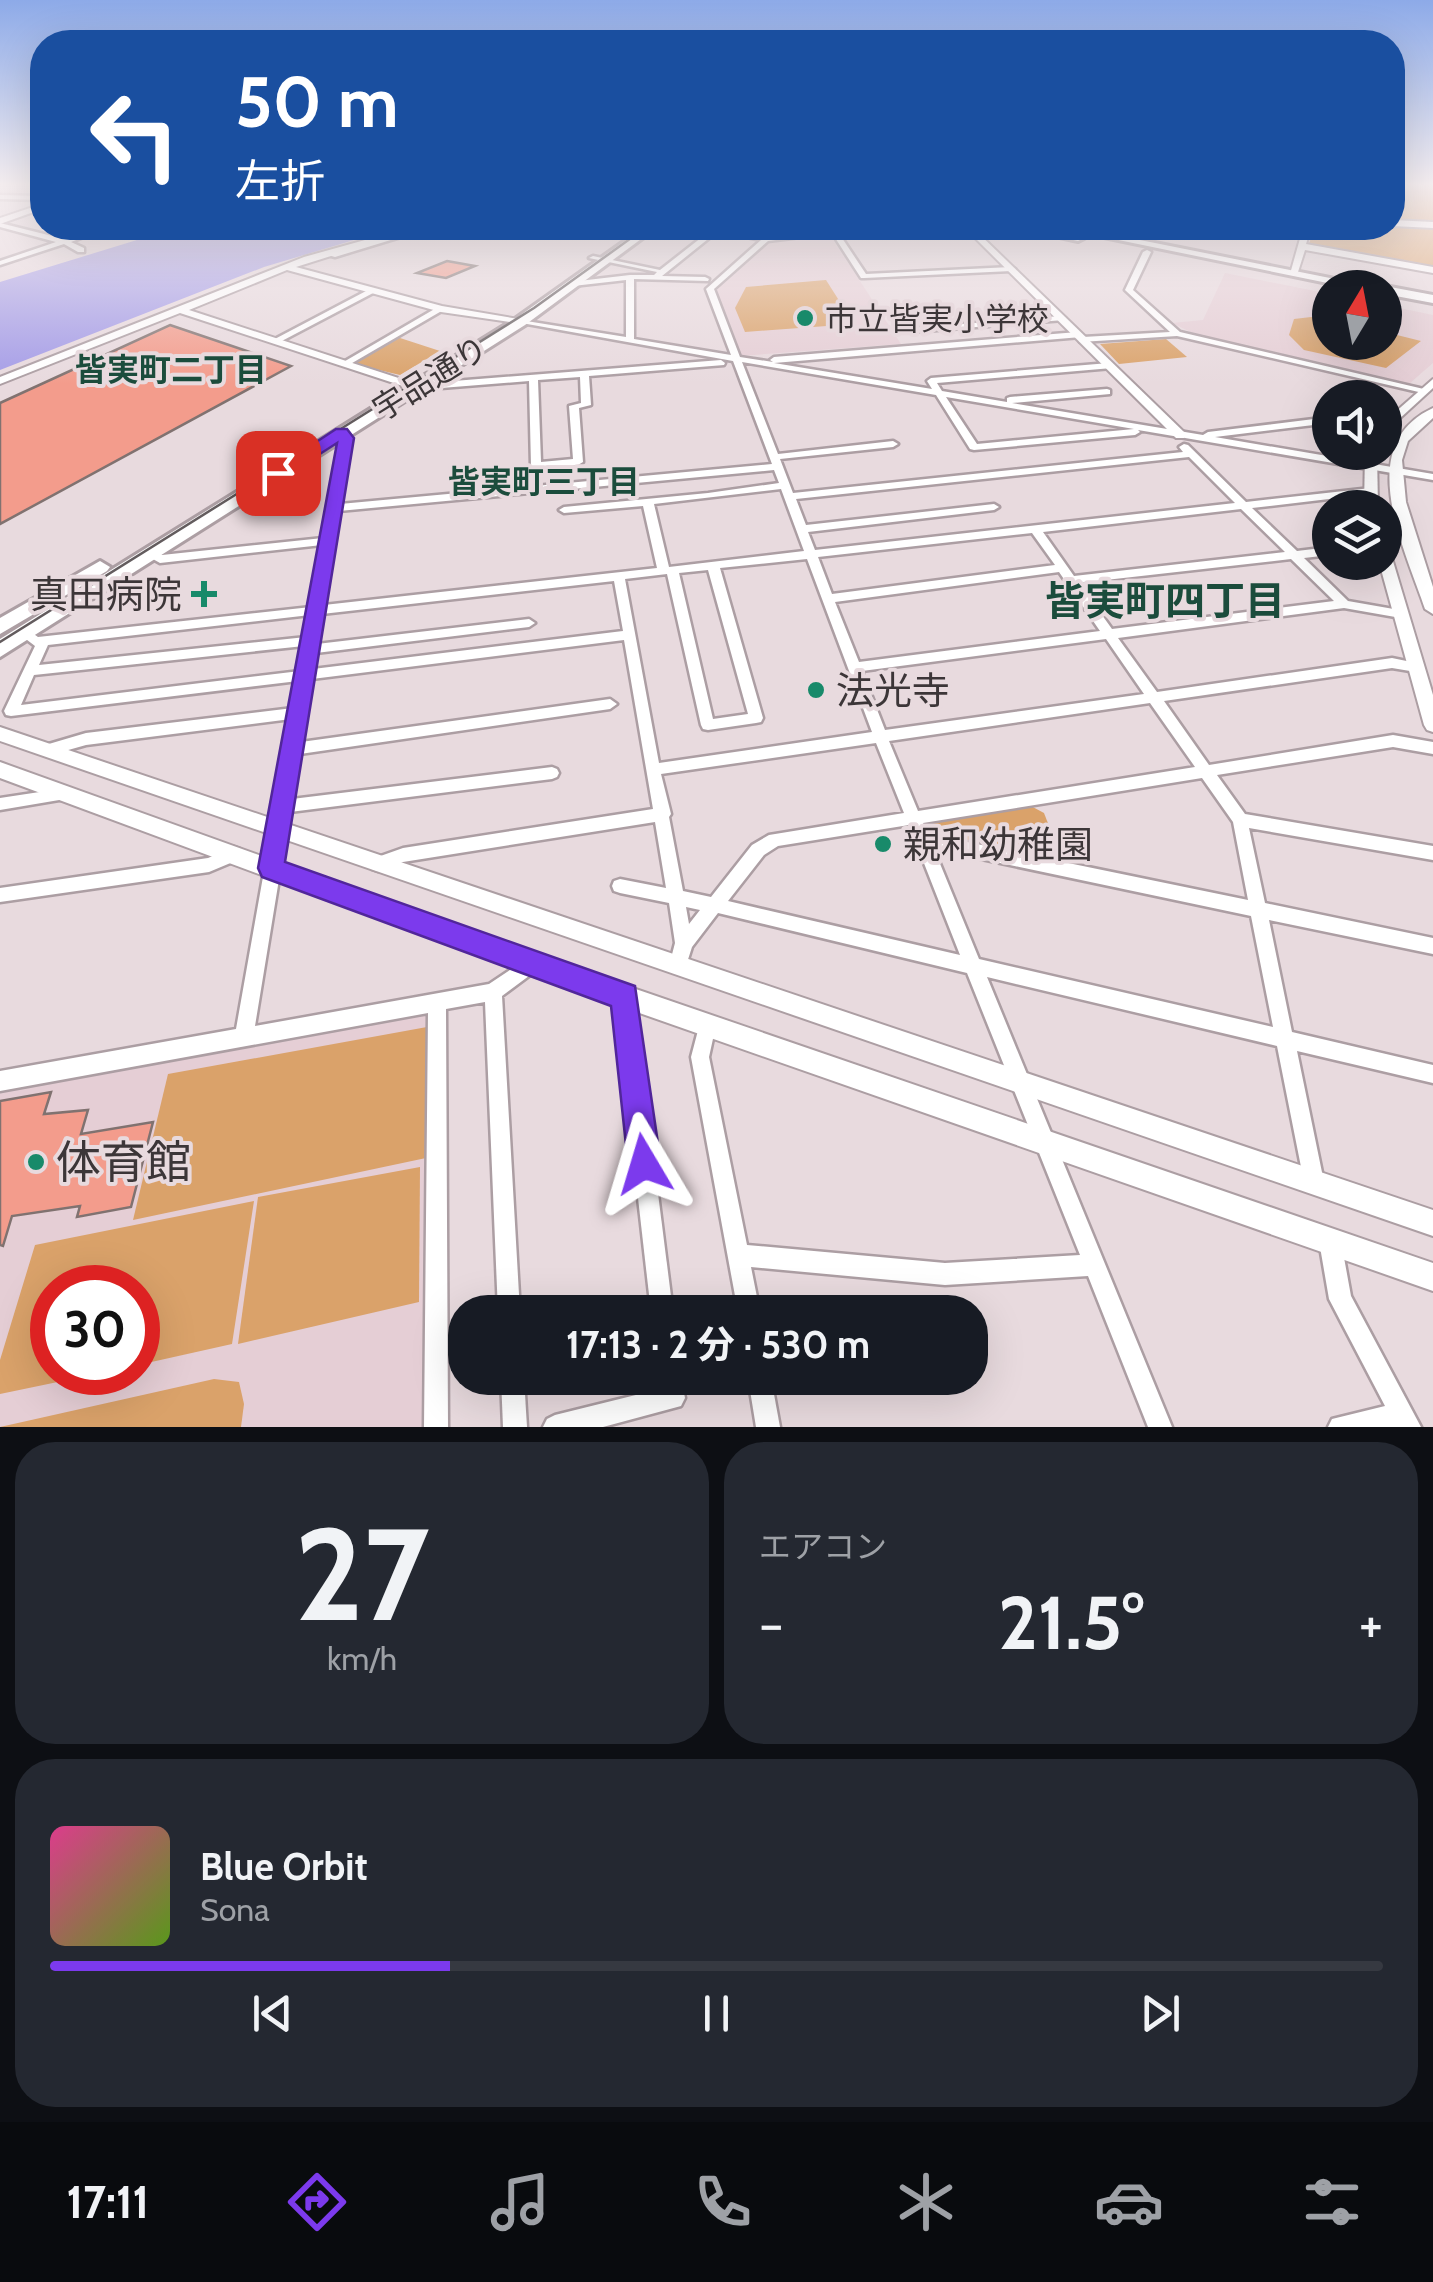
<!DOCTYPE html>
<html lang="ja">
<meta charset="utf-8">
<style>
body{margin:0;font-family:Cabin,"Noto Sans JP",sans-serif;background:#242831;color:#f1f3f6;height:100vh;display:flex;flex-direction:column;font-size:38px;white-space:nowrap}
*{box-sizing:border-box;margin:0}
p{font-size:32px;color:#9ea1a6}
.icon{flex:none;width:55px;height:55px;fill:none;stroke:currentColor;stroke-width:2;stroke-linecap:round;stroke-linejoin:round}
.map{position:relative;height:1427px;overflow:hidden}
.panel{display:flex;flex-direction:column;gap:15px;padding:15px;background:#0d0f14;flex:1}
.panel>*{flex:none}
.hud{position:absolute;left:30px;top:30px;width:1375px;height:210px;border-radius:40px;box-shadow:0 10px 40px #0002;background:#1a4fa0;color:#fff;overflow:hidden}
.needle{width:65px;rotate:10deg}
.fabs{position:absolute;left:1312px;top:270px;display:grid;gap:20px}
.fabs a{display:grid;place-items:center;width:90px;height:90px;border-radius:50%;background:#171b24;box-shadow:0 10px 40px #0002;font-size:50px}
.speed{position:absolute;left:30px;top:1265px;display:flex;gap:20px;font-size:50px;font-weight:700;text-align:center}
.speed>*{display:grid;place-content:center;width:130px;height:130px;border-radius:50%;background:#171b24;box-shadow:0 10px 40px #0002;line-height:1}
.speed .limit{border:15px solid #d22;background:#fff;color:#111}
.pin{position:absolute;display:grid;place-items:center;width:85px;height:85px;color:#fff;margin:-42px;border-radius:20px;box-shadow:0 5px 15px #0006}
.me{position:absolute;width:110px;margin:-55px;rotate:353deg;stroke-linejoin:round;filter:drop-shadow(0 0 8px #0008)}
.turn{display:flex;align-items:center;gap:35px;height:210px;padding:0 40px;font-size:45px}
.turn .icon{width:130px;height:130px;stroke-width:2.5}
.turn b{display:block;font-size:70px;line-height:85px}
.big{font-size:75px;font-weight:700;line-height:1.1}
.panel .widget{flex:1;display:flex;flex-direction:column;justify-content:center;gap:15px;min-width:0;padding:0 35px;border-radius:40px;background:#242831}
.panel .dial{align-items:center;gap:0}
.dial b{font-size:130px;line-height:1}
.song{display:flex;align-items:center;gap:30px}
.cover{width:120px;height:120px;border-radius:15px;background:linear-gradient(135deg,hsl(330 70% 55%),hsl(90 70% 35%))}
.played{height:10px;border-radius:5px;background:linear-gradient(90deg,#7c3aed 30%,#363941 30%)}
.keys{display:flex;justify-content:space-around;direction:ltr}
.heat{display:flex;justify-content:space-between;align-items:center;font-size:55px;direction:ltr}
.panel .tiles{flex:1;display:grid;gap:15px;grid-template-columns:1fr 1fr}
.widget:last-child{grid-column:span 2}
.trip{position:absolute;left:448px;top:1295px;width:540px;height:100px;border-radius:40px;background:#171b24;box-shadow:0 10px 40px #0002;font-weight:700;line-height:100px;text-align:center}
.tabs{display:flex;height:160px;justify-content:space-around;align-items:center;background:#090b0e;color:#9ea1a6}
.tabs .icon{width:70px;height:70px}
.tabs .on{color:#7c3aed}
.tabs b{font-size:45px;color:#f1f3f6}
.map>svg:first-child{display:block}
.built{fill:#e5ced5;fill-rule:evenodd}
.green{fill:#daa26a}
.water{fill:#a49ce7}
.building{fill:#f39c8c;stroke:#807270;stroke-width:2.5}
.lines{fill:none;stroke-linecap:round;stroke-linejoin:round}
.minor-casing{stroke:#ac9ea3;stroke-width:5}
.tertiary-casing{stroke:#ac9ea3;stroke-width:4}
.trunk-casing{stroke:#ac9ea3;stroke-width:6}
.minor{fill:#fff;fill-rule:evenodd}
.tertiary{fill:#fff;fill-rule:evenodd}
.trunk{fill:#fff;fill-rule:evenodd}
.tram{stroke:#635c5e;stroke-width:2.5}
.route{fill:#7c3aed;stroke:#51269a;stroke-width:2.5}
.poi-dot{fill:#188a6a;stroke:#e8dade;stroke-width:4}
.labels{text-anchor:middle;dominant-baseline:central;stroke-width:8;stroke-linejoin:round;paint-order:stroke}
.far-poi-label{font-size:32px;fill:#3c3638;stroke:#e8dade;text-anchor:start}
.far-neighbourhood-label{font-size:32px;font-weight:bold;fill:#1b4c3c;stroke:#e8dade}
.far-street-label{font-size:32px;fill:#3c3638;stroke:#e8dade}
.poi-label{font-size:38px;fill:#3c3638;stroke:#e8dade;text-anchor:start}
.neighbourhood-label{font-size:40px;font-weight:bold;fill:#1b4c3c;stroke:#e8dade}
.near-poi-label{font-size:45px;fill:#3c3638;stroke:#e8dade;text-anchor:start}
</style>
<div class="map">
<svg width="1433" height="1427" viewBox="0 0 1433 1427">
<rect width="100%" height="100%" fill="#e8dade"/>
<!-- built -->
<g class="built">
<path d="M 830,235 L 901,344 L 740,356 L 715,291 L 768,241 Z"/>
<path d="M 1225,273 L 1330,294 L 1330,342 L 1385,342 L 1385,305 L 1433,315 L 1433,363 L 1410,383 L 1401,383 L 1201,337 L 1172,323 L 1203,320 Z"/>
<path d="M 432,1013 L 427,1427 L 0,1427 L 0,1088 ZM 52,1288 L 138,1288 L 138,1372 L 52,1372 Z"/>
</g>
<!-- green -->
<g class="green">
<path d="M 1392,184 L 1433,184 L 1433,223 L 1393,221 Z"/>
<path d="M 1393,225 L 1433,227 L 1433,267 L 1309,244 L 1314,228 Z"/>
<path d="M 826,280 L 854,324 L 745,332 L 735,308 L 746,287 Z"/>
<path d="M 1311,317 L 1330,321 L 1330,342 L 1385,342 L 1385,332 L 1421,341 L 1386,368 L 1304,350 L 1289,335 L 1294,319 Z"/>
<path d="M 397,337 L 440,351 L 400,375 L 354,364 Z"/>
<path d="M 1166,339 L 1187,357 L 1119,364 L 1100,344 Z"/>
<path d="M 1029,805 L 1044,813 L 1063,862 L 934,835 L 929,825 L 931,821 Z"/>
<path d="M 427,1027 L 426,1158 L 133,1220 L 168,1074 Z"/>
<path d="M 420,1167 L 419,1302 L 238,1344 L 258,1197 Z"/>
<path d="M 254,1201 L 232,1344 L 138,1365 L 138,1288 L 52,1288 L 52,1372 L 101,1373 L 0,1394 L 0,1360 L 35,1245 Z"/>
<path d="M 214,1379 L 239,1382 L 244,1404 L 241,1427 L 0,1427 Z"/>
</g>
<!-- water -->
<path class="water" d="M 176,228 L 394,228 L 264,267 L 0,370 L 0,282 Z"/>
<!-- building -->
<g class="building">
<path d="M 447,261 L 475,266 L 446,278 L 417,273 Z"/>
<path d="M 170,325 L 291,366 L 0,524 L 0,403 Z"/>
<path d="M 51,1092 L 44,1114 L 88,1110 L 81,1134 L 153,1122 L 131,1207 L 77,1217 L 80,1206 L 12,1216 L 3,1246 L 0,1245 L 0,1101 Z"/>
</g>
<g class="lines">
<!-- minor casing -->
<g class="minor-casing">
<g id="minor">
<path d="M 0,195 L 42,196 L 42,200 L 0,199 Z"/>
<path d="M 0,223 L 64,239 L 99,228 L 107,228 L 71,242 L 84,248 L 84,252 L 78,252 L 64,244 L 0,265 L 0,261 L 56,242 L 0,227 Z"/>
<path d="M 421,228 L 430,228 L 335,257 L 328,255 Z"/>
<path d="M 710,228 L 720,228 L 766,237 L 824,230 L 825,228 L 856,228 L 853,230 L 838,232 L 866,274 L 1011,267 L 1015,269 L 1011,271 L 864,278 L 861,278 L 832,233 L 768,241 L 714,289 L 740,357 L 773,362 L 770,360 L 774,357 L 1078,332 L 1082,335 L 1081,337 L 774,363 L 932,389 L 927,381 L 931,378 L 1109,363 L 1112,364 L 1112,368 L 937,383 L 942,391 L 1007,402 L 1007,398 L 1010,397 L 1107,389 L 1110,390 L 1110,394 L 1012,403 L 1203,435 L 1208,432 L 1330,417 L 1330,423 L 1215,437 L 1433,474 L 1433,480 L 1138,430 L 1140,432 L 1135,435 L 974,450 L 970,449 L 936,395 L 742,362 L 778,454 L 893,441 L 898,444 L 893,447 L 780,459 L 793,493 L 1183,452 L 1179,447 L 1184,444 L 1188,445 L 1246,502 L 1371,488 L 1376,491 L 1371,494 L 1252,508 L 1297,551 L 1330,547 L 1330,555 L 1304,558 L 1348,601 L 1405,611 L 1407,614 L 1405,617 L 1401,618 L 1344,608 L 1118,638 L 1157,692 L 1392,658 L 1421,664 L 1423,667 L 1416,672 L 1392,668 L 1164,701 L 1209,765 L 1393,735 L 1433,742 L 1433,754 L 1393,747 L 1217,775 L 1245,814 L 1433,846 L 1433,860 L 1249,828 L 1265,903 L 1433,938 L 1433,954 L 1269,920 L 1292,1032 L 1433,1065 L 1433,1083 L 1297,1051 L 1324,1182 L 1321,1189 L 1314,1192 L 1307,1189 L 1304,1182 L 1277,1046 L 987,977 L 1172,1427 L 1148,1427 L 1088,1276 L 945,1285 L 751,1267 L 760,1312 L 738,1312 L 691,1057 L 701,1019 L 707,1016 L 713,1019 L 716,1025 L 709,1057 L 747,1245 L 945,1263 L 1080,1255 L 967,973 L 718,913 L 692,947 L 684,972 L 678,974 L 672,972 L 669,966 L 675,943 L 669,903 L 620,893 L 614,891 L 612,886 L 614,881 L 620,879 L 666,888 L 655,822 L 403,862 L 378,871 L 372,869 L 370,864 L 372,859 L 403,848 L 653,809 L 624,640 L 312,679 L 301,742 L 610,699 L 617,704 L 610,709 L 300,754 L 292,799 L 552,767 L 557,769 L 559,773 L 557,777 L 552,779 L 290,812 L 255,1026 L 489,984 L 531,956 L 537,958 L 540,964 L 537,970 L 502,996 L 520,1312 L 498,1312 L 485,1002 L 446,1009 L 448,1427 L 424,1427 L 428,1013 L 0,1091 L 0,1071 L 236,1029 L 291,719 L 86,745 L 47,756 L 42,754 L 40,750 L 42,746 L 86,733 L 293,708 L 298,681 L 11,716 L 6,715 L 4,711 L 35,646 L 18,633 L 20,630 L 28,630 L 38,637 L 311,607 L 322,545 L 160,563 L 144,554 L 150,550 L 162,555 L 323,538 L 341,438 L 337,433 L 342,430 L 351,438 L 340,504 L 772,464 L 733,361 L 516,322 L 520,320 L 626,337 L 626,280 L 573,286 L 569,284 L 570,282 L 630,275 L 654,275 L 657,272 L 589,258 L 593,256 L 660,270 L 711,230 ZM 718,231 L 761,240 L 706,289 L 731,355 L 634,339 L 634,279 L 708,281 L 709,279 L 705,277 L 662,276 ZM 946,397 L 1134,429 L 977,444 ZM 1189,457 L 1235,503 L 815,550 L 808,532 L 994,510 L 999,507 L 994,504 L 806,525 L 796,499 ZM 774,470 L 779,483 L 708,493 L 564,507 L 559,510 L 564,513 L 643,506 L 657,568 L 324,605 L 339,511 ZM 781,489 L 804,551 L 669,567 L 654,504 ZM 1241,509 L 1285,552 L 1074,576 L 1043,532 ZM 1032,533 L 1055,565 L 832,594 L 818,557 ZM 807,559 L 872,732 L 659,763 L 625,579 L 667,574 L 701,725 L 703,729 L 708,730 L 756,723 L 761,722 L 763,718 L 720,568 ZM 1291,559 L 1334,601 L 1112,629 L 1079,583 ZM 708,570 L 748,714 L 713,719 L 679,573 ZM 1059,572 L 1100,631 L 859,662 L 835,602 ZM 614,581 L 623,631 L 313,669 L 316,653 L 529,627 L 535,623 L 529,619 L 317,644 L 322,614 ZM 310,615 L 306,637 L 39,665 L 48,645 ZM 1106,639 L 1144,694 L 885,730 L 862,671 ZM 304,646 L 300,671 L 21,705 L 34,675 ZM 1150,703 L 1195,767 L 918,811 L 889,741 ZM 876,743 L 904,813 L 769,835 L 752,845 L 711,897 L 683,891 L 669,817 L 671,814 L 661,774 ZM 1202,778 L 1233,822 L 1248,900 L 928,834 L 923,823 ZM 909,825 L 960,955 L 728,901 L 764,855 L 778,846 ZM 934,849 L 1251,916 L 1273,1027 L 979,959 ZM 686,907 L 700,910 L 689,924 Z"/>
<path d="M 1147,250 L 1151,252 L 1133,290 L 1180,332 L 1428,390 L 1423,393 L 1177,336 L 1080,342 L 1079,340 L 1083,337 L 1170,332 L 1125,290 L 1143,252 Z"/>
<path d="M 368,290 L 375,292 L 278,343 L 271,341 Z"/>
<path d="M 438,307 L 445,309 L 347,366 L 340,364 Z"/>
<path d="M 1061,316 L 1065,318 L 1064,320 L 912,332 L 908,330 L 912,328 Z"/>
<path d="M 721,360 L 725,363 L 724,365 L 589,376 L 591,405 L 579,408 L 583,462 L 578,465 L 536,469 L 531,466 L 529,381 L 416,390 L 411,387 L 416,384 ZM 580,377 L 581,403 L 569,406 L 573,459 L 541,462 L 538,380 Z"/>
<path d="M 66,788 L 71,790 L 73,794 L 71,798 L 0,810 L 0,798 Z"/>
<path d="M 234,847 L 240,849 L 242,854 L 240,859 L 209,872 L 0,902 L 0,888 L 208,858 Z"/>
<path d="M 624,987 L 630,990 L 633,996 L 673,1312 L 651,1312 L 615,996 L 618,990 Z"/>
<path d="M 1330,1230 L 1338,1233 L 1341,1241 L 1351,1296 L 1421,1427 L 1328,1427 L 1332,1419 L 1385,1406 L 1329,1299 L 1319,1241 L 1322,1233 Z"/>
<path d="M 501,1378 L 524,1378 L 527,1427 L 503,1427 Z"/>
<path d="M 658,1378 L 681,1378 L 685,1398 L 681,1406 L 603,1427 L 543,1427 L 547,1419 L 555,1415 L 660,1389 Z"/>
<path d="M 748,1378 L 771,1378 L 780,1427 L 756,1427 Z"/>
</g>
</g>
<!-- tertiary casing -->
<g class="tertiary-casing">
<g id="tertiary">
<path d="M 42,204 L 42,209 L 0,224 L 0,218 Z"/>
<path d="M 1392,220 L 1433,222 L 1433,228 L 1392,226 Z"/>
<path d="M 408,228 L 420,228 L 296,267 L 442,306 L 524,320 L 524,324 L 441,312 L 287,270 L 189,310 L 420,385 L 420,389 L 412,389 L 180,313 L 0,384 L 0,377 L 304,257 Z"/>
<path d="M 965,228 L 973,228 L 1184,432 L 1184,438 L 1176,438 Z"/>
<path d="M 1303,228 L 1311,228 L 1306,244 L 1433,267 L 1433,273 L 1305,250 L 1298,272 L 1290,274 Z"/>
<path d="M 1433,379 L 1433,388 L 1385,432 L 1385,421 Z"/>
<path d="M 1433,408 L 1433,418 L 1408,441 L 1402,460 L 1406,502 L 1433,587 L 1433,614 L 1425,609 C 1405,549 1352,445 1433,408 Z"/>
<path d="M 1365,452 L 1377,452 L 1378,508 L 1364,508 Z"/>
<path d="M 1385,553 L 1392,558 L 1433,695 L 1433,732 L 1427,730 L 1424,725 L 1379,562 L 1385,562 Z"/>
<path d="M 0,727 L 1433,1210 L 1433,1236 L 0,741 Z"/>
<path d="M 0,762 L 531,953 L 1433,1263 L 1433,1291 L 531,975 L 0,778 Z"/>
</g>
</g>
<!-- trunk casing -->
<g class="trunk-casing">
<g id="trunk">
<path d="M 643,228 L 656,228 L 525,325 L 0,657 L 0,639 L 515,319 Z"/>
<path d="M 1019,228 L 1039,228 L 1084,238 L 1078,241 Z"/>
<path d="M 1060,228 L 1080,228 L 1380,288 L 1352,288 Z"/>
<path d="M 1385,286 L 1433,295 L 1433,303 L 1385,294 L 1385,288 L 1380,288 Z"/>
<path d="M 100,561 L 110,567 L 107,571 L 0,634 L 0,618 Z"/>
</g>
</g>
<!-- minor -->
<use href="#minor" class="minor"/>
<!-- tertiary -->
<use href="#tertiary" class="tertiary"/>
<!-- trunk -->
<use href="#trunk" class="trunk"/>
<!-- tram -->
<path class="tram" d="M 0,642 L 534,308 L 645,228"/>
</g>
<!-- sky -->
<linearGradient id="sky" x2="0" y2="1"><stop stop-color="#8daae8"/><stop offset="0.48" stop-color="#f5eef0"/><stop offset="1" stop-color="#f5eef0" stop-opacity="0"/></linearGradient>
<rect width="1433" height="384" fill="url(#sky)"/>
<!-- route -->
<path class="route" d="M 336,429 L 347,429 L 354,438 L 285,862 L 635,986 L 661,1164 L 656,1175 L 644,1180 L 633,1175 L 628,1164 L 611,1006 L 262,877 L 258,868 L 337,443 L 284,477 L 269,473 Z"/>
<!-- markers -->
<g class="poi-dot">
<circle cx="805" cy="318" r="10"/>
<path d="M199 579h10v10h10v10h-10v10h-10v-10h-10v-10h10z"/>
<circle cx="816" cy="690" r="10"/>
<circle cx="883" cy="844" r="10"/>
<circle cx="36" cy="1162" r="10"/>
</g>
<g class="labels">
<!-- far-poi labels -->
<g class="far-poi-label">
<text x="825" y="318">市立皆実小学校</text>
</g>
<!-- far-neighbourhood labels -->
<g class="far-neighbourhood-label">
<text x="171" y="369">皆実町二丁目</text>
<text x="544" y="481">皆実町三丁目</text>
</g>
<!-- far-street labels -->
<g class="far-street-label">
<text transform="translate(430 378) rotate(-32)">宇品通り</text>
</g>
<!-- poi labels -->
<g class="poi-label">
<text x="182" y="594" text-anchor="end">真田病院</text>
<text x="836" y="690">法光寺</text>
<text x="903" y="844">親和幼稚園</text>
</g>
<!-- neighbourhood labels -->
<g class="neighbourhood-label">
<text x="1165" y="600">皆実町四丁目</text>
</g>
<!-- near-poi labels -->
<g class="near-poi-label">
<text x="56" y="1162">体育館</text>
</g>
</g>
</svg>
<div class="fabs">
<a><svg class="needle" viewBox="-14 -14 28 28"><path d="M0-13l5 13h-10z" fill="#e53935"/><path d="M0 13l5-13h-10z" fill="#9ea1a6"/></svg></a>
<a><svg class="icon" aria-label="sound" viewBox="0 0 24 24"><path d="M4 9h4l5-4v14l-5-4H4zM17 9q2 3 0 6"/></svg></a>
<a><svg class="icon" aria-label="layers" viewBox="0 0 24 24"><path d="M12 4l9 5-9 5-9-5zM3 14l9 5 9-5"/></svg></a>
</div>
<div class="speed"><div class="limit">30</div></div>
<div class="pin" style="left:278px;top:473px;background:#d93025"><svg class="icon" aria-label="arrive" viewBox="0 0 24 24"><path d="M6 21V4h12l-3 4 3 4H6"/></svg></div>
<svg class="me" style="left:644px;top:1164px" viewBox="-20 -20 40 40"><path d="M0-17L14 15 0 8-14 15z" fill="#7c3aed" stroke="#fff" stroke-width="4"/></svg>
<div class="trip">17:13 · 2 分 · 530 m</div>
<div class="hud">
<div class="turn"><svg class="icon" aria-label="left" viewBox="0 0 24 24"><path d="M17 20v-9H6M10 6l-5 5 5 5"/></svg><div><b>50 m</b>左折</div></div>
</div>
</div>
<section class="panel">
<div class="tiles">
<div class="widget dial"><b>27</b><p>km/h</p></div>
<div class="widget"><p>エアコン</p>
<div class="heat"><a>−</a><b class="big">21.5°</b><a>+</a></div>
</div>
<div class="widget">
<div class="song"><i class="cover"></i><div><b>Blue Orbit</b><p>Sona</p></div></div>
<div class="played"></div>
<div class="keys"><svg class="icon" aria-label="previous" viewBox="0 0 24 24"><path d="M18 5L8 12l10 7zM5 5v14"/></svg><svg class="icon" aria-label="pause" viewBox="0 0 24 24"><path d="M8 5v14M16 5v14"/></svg><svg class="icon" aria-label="next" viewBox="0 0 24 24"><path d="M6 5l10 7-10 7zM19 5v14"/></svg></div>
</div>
</div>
</section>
<nav class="tabs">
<b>17:11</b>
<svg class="icon on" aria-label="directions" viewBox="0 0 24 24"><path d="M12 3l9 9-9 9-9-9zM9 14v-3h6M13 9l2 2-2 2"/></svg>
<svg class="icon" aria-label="music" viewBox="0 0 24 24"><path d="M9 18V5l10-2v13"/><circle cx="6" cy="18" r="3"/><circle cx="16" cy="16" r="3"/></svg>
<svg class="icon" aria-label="phone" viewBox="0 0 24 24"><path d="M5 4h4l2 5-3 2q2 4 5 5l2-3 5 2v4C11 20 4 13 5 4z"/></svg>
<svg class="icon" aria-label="climate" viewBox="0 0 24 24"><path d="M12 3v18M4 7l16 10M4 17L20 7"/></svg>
<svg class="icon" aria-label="car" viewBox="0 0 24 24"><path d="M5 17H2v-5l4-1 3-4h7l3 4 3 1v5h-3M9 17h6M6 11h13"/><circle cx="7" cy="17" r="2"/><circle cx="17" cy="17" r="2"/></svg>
<svg class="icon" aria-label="filters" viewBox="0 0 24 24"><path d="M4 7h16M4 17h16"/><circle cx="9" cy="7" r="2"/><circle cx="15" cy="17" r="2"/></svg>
</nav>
